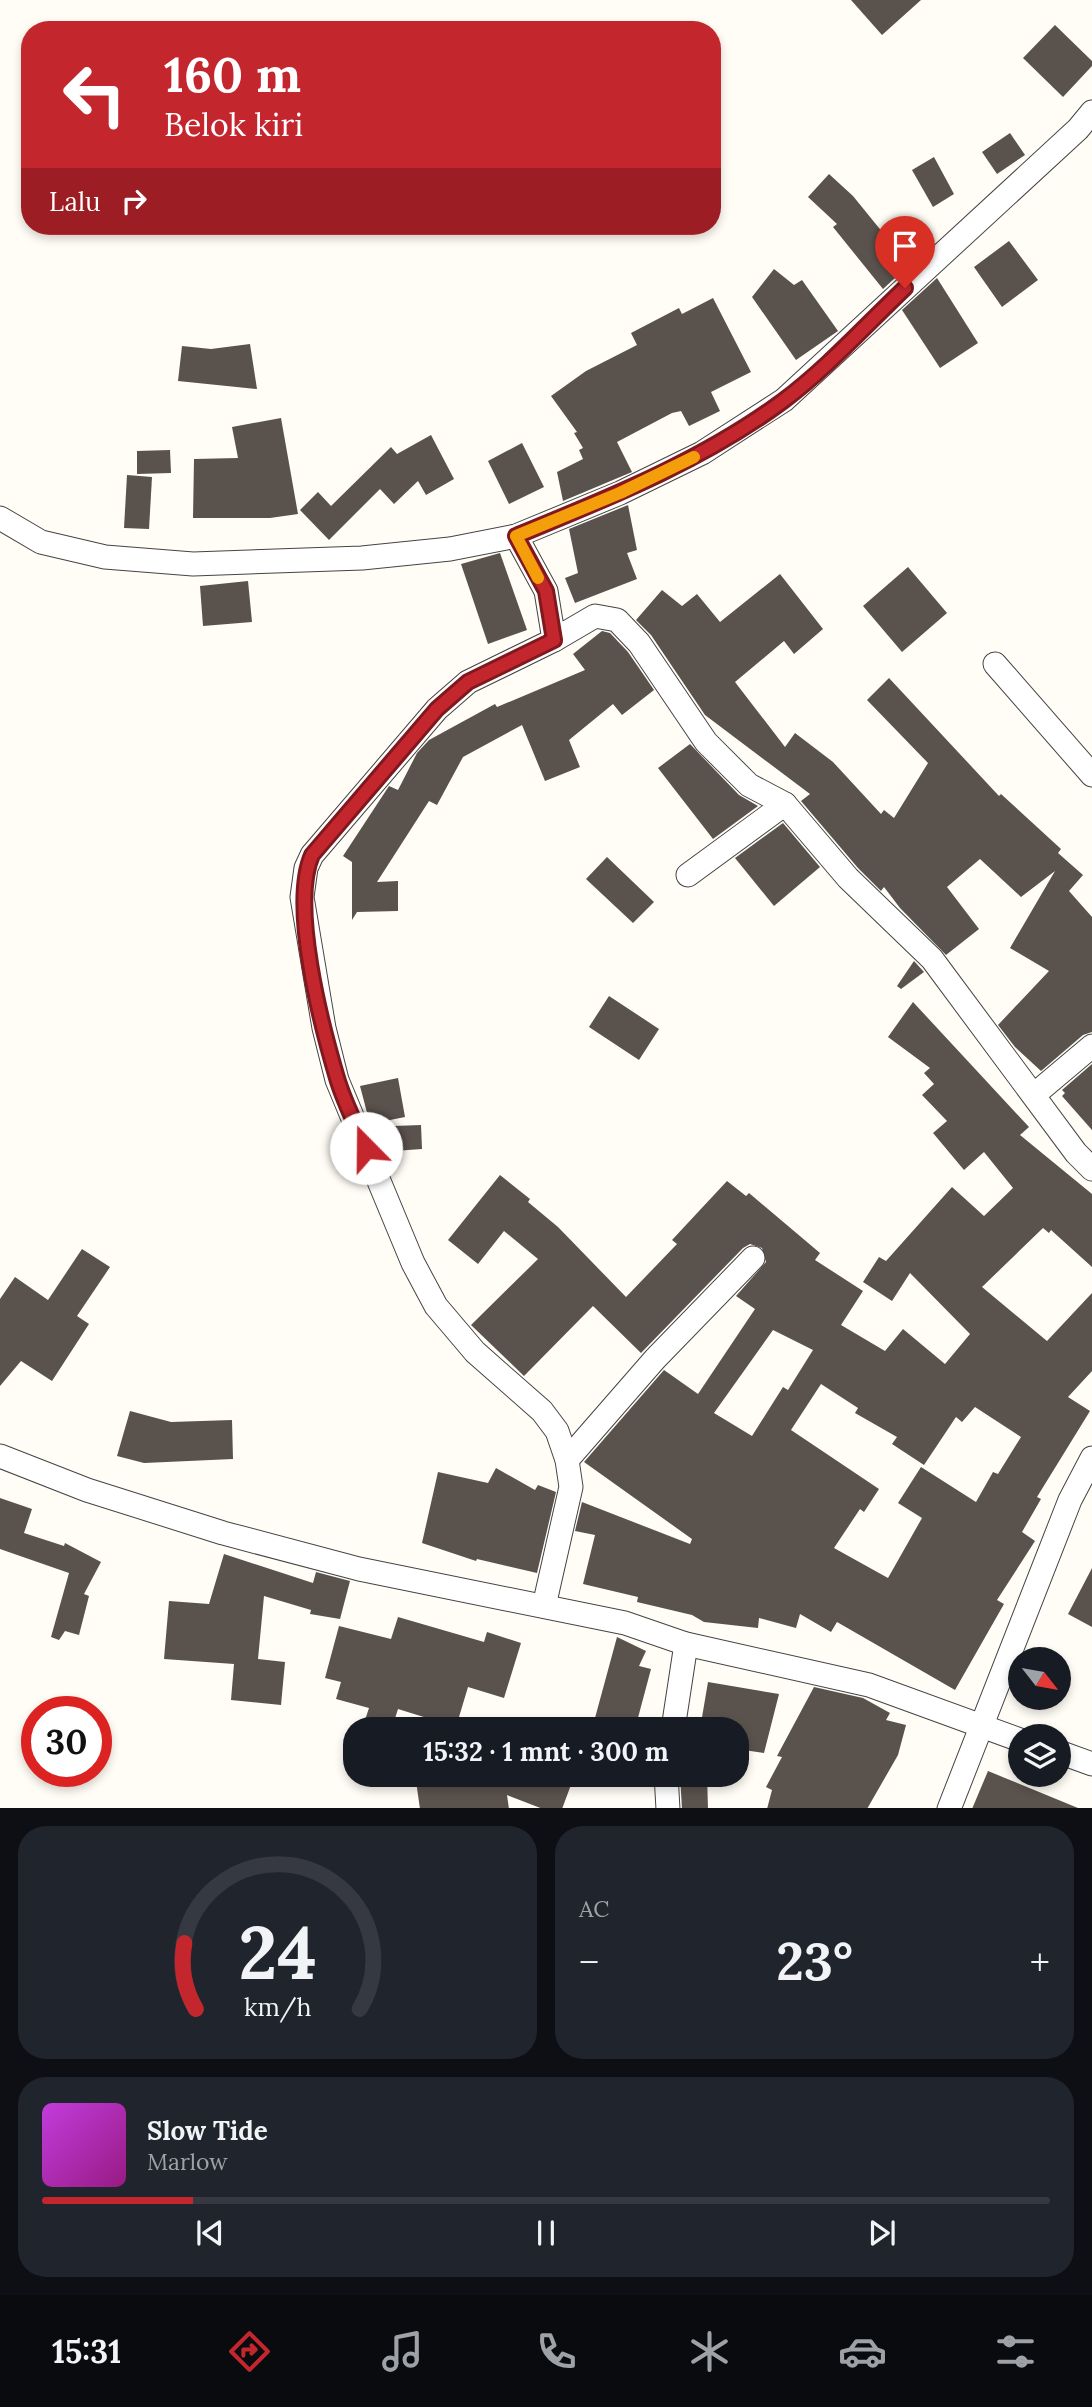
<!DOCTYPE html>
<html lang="id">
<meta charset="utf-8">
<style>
body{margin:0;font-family:Lora,serif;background:#20242c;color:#f1f3f6;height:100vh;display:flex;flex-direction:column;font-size:26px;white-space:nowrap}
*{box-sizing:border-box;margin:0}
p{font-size:23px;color:#9ea1a6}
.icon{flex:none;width:38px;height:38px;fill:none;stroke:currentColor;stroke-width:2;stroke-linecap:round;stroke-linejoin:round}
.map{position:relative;height:1808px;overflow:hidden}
.details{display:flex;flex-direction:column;gap:18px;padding:18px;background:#0d0f14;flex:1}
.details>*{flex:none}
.guide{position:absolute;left:21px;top:21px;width:700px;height:214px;border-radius:28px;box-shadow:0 4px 10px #0003;background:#c4262e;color:#fff;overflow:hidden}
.needle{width:46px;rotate:121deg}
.tools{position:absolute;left:1008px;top:1647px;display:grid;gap:14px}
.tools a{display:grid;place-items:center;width:63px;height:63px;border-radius:50%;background:#171b24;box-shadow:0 4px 10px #0003;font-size:35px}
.speed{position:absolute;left:21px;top:1696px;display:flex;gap:14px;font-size:35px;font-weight:700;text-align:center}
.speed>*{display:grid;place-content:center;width:91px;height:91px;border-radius:50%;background:#171b24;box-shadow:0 4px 10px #0003;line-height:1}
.speed .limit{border:10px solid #d22;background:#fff;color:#111}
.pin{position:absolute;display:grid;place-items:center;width:60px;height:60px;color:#fff;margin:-72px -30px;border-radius:50% 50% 50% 0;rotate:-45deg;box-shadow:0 0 7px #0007}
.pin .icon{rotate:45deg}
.me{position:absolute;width:77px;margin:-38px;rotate:338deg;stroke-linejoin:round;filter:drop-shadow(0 0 5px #0008)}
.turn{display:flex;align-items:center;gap:24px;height:147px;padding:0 28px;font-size:32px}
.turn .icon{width:91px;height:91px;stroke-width:2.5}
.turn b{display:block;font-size:49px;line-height:60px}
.then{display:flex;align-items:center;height:66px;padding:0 28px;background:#0003;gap:14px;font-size:26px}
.big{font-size:52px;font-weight:800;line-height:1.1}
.details .card{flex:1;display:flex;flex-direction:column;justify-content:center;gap:10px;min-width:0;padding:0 24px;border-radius:28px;background:#20242c}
.details .dial{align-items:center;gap:0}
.dial svg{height:182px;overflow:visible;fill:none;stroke:#363941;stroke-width:7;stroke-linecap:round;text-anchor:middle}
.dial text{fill:#f1f3f6;stroke:none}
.song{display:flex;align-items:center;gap:21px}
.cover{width:84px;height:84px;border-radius:10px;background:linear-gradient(135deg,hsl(290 70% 55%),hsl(310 70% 35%))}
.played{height:7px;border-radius:4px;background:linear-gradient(90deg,#c4262e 15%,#363941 15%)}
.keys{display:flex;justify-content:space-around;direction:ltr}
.heat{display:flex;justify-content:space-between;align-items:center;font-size:38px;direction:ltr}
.details .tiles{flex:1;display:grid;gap:18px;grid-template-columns:1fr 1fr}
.card:last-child{grid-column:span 2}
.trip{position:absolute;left:343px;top:1717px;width:406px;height:70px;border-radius:28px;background:#171b24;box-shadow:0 4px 10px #0003;font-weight:800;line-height:70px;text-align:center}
.tab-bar{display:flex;height:112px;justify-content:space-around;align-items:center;background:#090b0e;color:#9ea1a6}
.tab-bar .icon{width:49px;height:49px}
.tab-bar .active{color:#c4262e}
.tab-bar b{font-size:32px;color:#f1f3f6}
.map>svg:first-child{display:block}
.building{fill:#5a524d;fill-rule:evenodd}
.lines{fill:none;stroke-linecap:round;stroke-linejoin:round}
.street-casing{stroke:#444;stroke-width:25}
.street{stroke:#fff;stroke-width:23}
.route-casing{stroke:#7f191e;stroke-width:18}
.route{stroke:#c4262e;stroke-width:12}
.slow{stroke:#f59e0b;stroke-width:12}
</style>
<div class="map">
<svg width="1092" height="1809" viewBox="0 0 1092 1809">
<rect width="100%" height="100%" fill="#fffdf5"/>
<!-- building -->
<g class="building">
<path d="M 851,0 L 921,0 L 882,35 Z"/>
<path d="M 1055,25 L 1092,61 L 1092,66 L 1063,97 L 1023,58 Z"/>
<path d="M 1010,133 L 1025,155 L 997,174 L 982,152 Z"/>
<path d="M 934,157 L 954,194 L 933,207 L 912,170 Z"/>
<path d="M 829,174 L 853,196 L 892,244 L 907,232 L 921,254 L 883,289 L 833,227 L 837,224 L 808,197 Z"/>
<path d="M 1009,241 L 1038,280 L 1002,307 L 974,267 Z"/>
<path d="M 774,269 L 794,285 L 802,280 L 838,331 L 796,360 L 752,297 Z"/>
<path d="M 937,278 L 978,343 L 940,368 L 902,310 Z"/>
<path d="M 713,298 L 751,372 L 711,392 L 720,411 L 689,426 L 681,411 L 672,413 L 617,442 L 632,472 L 563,501 L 557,472 L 583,459 L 579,450 L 583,448 L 574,433 L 577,432 L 551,396 L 586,371 L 637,345 L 631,333 L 679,308 L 682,314 Z"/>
<path d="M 250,344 L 257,389 L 178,381 L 182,346 L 211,349 Z"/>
<path d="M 281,418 L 298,514 L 270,518 L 193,518 L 194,459 L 238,458 L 232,427 Z"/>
<path d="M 431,435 L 454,479 L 426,495 L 418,481 L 394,504 L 380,489 L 329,540 L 300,510 L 318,492 L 331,506 L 391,447 L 397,454 Z"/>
<path d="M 522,443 L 544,487 L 509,504 L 488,461 Z"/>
<path d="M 170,450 L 171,473 L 137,474 L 137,451 Z"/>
<path d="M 127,475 L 152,477 L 149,529 L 124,528 Z"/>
<path d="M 628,505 L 637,550 L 627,553 L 637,579 L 575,603 L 565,578 L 578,573 L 569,529 Z"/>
<path d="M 500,553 L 527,630 L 488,644 L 461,564 Z"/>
<path d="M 908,567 L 947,613 L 902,652 L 863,606 Z"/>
<path d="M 780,574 L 823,629 L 794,654 L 784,641 L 735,682 L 785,747 L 795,733 L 833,762 L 881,814 L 884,810 L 894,818 L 928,763 L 867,700 L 889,678 L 999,796 L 1001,794 L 1061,849 L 1058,853 L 1083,875 L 1069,891 L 1092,917 L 1092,1032 L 1083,1035 L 1041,1071 L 1015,1047 L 998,1025 L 1049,971 L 1010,948 L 1055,871 L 1021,897 L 980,859 L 947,887 L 979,929 L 946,955 L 900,908 L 884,887 L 881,891 L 858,868 L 801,801 L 810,794 L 705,715 L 651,635 L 636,620 L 662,590 L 682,606 L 697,594 L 720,622 Z"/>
<path d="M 248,581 L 252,622 L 203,626 L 200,586 Z"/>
<path d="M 602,631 L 610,633 L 628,652 L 654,690 L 622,715 L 613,704 L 569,740 L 580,767 L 545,781 L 522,725 L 463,757 L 437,805 L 429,801 L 377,882 L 398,881 L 398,911 L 357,912 L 352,920 L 352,862 L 343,856 L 389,786 L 398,790 L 417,753 L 429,740 L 495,704 L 497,707 L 585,670 L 573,654 Z"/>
<path d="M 690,744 L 739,795 L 758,806 L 713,839 L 658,768 Z"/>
<path d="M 783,823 L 820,867 L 774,906 L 735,858 Z"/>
<path d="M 607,857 L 654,902 L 633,923 L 586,879 Z"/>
<path d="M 914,961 L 924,972 L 901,989 L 897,986 Z"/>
<path d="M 609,996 L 659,1029 L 639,1060 L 589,1027 Z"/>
<path d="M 913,1002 L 1029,1127 L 1020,1135 L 1092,1194 L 1092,1267 L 1051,1230 L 1049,1233 L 1043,1228 L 982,1287 L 1047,1341 L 1092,1293 L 1092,1371 L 1068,1397 L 1090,1411 L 1037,1497 L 1041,1499 L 1022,1532 L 1035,1541 L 997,1600 L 1004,1604 L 955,1690 L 837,1622 L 831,1632 L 800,1614 L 796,1628 L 759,1618 L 758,1628 L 704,1622 L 692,1615 L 637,1602 L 638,1597 L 583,1584 L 595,1535 L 575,1531 L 582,1502 L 690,1544 L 692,1539 L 584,1462 L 664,1370 L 698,1394 L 755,1309 L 736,1296 L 766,1262 L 762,1248 L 750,1244 L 743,1248 L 641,1353 L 593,1306 L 524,1376 L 471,1325 L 538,1259 L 504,1231 L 478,1264 L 448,1240 L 500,1175 L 530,1199 L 528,1202 L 558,1227 L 626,1297 L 677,1244 L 672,1240 L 727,1181 L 746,1196 L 749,1193 L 820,1253 L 815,1260 L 863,1291 L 841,1325 L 885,1351 L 903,1329 L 945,1364 L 970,1334 L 910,1273 L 892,1301 L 863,1282 L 879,1257 L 886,1261 L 952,1187 L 984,1216 L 1013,1188 L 984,1152 L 964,1170 L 933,1133 L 947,1121 L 922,1095 L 934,1084 L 924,1073 L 930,1068 L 888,1037 ZM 773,1330 L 813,1350 L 788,1390 L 783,1387 L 752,1436 L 714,1413 ZM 821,1384 L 858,1408 L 855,1413 L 897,1437 L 892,1444 L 924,1465 L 956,1417 L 962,1422 L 975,1407 L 1021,1437 L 998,1474 L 993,1472 L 976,1502 L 921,1467 L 898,1503 L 922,1518 L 888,1578 L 834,1548 L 860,1509 L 864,1512 L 879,1489 L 791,1430 Z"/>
<path d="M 1092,1064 L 1092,1130 L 1062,1096 L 1065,1093 L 1062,1090 Z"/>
<path d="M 398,1078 L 405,1117 L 370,1124 L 360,1086 Z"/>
<path d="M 421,1125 L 422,1149 L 394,1151 L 393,1126 Z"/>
<path d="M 82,1249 L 110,1267 L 77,1316 L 89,1324 L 52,1381 L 21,1361 L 0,1386 L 0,1299 L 15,1277 L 48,1300 Z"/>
<path d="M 130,1411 L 171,1422 L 232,1420 L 233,1459 L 144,1463 L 117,1456 Z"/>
<path d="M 496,1468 L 535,1490 L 538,1485 L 556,1492 L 537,1573 L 477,1559 L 476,1561 L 422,1543 L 438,1472 L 488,1483 Z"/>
<path d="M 0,1498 L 32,1509 L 24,1533 L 64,1546 L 65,1543 L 101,1562 L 84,1594 L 89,1596 L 79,1635 L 65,1631 L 59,1640 L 51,1637 L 69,1573 L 0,1549 Z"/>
<path d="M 224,1554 L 313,1583 L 316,1572 L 350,1581 L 340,1619 L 310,1614 L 311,1610 L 264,1596 L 258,1659 L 285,1662 L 281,1705 L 231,1700 L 234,1664 L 164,1659 L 169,1601 L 209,1604 Z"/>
<path d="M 1092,1568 L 1092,1627 L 1068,1614 Z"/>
<path d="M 398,1617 L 484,1642 L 487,1632 L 521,1643 L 504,1698 L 468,1687 L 456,1727 L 398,1709 L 392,1728 L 365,1720 L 369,1708 L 336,1699 L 341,1682 L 325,1678 L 339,1626 L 391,1639 Z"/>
<path d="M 617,1637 L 646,1651 L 639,1666 L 651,1669 L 635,1729 L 592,1729 Z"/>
<path d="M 708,1682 L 779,1694 L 764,1753 L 737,1749 L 737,1729 L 700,1729 Z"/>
<path d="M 814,1687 L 863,1698 L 890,1713 L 886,1720 L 906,1725 L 898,1755 L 867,1809 L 767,1809 L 772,1790 L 766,1787 L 782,1757 L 777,1756 Z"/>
<path d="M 988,1771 L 1078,1808 L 1078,1809 L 972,1809 Z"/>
<path d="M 415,1774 L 575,1774 L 562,1809 L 543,1809 L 507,1795 L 509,1809 L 420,1809 Z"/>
<path d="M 680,1774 L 707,1774 L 708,1809 L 682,1809 Z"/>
</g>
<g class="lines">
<!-- street casing -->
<g class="street-casing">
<g id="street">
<path d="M 0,518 L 41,542 L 105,557 L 193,564 L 362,558 L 450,549 L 516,536 L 620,493 L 702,453 L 784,400 L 1078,129 L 1092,112"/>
<path d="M 516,536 L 546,591 L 554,640 L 595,616 L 617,620 L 639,643 L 706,742 L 749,785 L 785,804 L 848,878 L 932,959 L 1076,1153 L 1092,1169"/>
<path d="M 995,664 L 1092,775"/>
<path d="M 688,875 L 785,804"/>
<path d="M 1035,1094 L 1092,1046"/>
<path d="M 0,1456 L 87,1490 L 223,1533 L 359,1569 L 625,1623 L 686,1644 L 869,1685 L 1020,1740"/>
<path d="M 567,1460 L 655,1359 L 753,1258"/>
<path d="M 544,1606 L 571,1487 L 567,1460 L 557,1431 L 542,1411 L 475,1352 L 436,1306 L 413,1263 L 337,1080 L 324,1028 L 302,897 L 306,868 L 312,855 L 437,709 L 468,682 L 554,640"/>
<path d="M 673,1729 L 686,1644"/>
<path d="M 1059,1752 L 1092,1764"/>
<path d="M 666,1774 L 668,1809"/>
<path d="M 949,1809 L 1070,1500 L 1092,1458"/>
</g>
</g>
<!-- street -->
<use href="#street" class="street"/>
</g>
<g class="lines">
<!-- route casing -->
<g class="route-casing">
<path id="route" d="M 366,1148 C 356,1125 344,1102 337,1078 C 321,1024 290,905 312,855 L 437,709 L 468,682 L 554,640 L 546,591 L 516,536 C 608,498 702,461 783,401 C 826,369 865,326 905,288"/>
</g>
<!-- route -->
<use href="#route" class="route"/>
<!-- slow -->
<path class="slow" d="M 538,578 L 516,536 L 620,493 L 694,457"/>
</g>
</svg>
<div class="tools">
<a><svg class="needle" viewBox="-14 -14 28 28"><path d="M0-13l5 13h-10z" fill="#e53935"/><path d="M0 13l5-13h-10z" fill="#9ea1a6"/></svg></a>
<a><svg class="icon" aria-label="layers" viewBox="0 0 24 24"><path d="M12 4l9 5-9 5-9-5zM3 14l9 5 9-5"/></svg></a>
</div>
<div class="speed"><div class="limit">30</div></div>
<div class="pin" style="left:905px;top:288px;background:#d93025"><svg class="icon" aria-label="arrive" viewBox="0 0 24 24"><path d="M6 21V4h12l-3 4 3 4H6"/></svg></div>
<svg class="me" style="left:366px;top:1148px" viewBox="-20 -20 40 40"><circle r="19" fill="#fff"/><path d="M0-13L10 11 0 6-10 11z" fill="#c4262e"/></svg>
<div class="trip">15:32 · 1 mnt · 300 m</div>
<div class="guide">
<div class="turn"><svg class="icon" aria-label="left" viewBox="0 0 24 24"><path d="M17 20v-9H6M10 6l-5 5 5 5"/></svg><div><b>160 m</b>Belok kiri</div></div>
<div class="then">Lalu<svg class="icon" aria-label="right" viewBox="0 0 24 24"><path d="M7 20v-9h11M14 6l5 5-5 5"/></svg></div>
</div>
</div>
<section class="details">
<div class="tiles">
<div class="card dial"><svg viewBox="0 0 100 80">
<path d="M14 69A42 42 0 1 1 86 69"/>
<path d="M14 69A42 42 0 0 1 9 40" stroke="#c4262e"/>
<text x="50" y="56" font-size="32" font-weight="700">24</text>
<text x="50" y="72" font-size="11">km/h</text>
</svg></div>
<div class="card"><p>AC</p>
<div class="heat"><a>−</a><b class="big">23°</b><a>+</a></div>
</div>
<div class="card">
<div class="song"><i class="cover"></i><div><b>Slow Tide</b><p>Marlow</p></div></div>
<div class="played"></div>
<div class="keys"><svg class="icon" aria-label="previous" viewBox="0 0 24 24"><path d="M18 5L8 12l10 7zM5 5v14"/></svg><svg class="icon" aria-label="pause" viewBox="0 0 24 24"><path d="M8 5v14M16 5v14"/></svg><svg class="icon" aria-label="next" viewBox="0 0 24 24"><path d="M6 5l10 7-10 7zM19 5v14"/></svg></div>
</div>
</div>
</section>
<nav class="tab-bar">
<b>15:31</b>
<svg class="icon active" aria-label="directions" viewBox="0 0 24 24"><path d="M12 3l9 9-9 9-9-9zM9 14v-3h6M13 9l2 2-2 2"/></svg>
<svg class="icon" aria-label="music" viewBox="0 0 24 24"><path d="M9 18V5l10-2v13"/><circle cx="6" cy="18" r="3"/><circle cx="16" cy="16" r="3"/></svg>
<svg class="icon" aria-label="phone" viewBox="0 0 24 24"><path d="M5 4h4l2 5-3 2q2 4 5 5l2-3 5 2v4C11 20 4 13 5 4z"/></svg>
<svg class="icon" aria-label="climate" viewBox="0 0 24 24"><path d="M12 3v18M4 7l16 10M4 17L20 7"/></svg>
<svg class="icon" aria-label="car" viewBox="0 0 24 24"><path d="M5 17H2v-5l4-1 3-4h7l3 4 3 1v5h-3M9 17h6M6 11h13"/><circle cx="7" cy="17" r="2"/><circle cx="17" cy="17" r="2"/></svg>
<svg class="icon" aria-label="filters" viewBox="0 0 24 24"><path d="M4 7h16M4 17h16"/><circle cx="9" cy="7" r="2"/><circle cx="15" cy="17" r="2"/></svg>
</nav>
